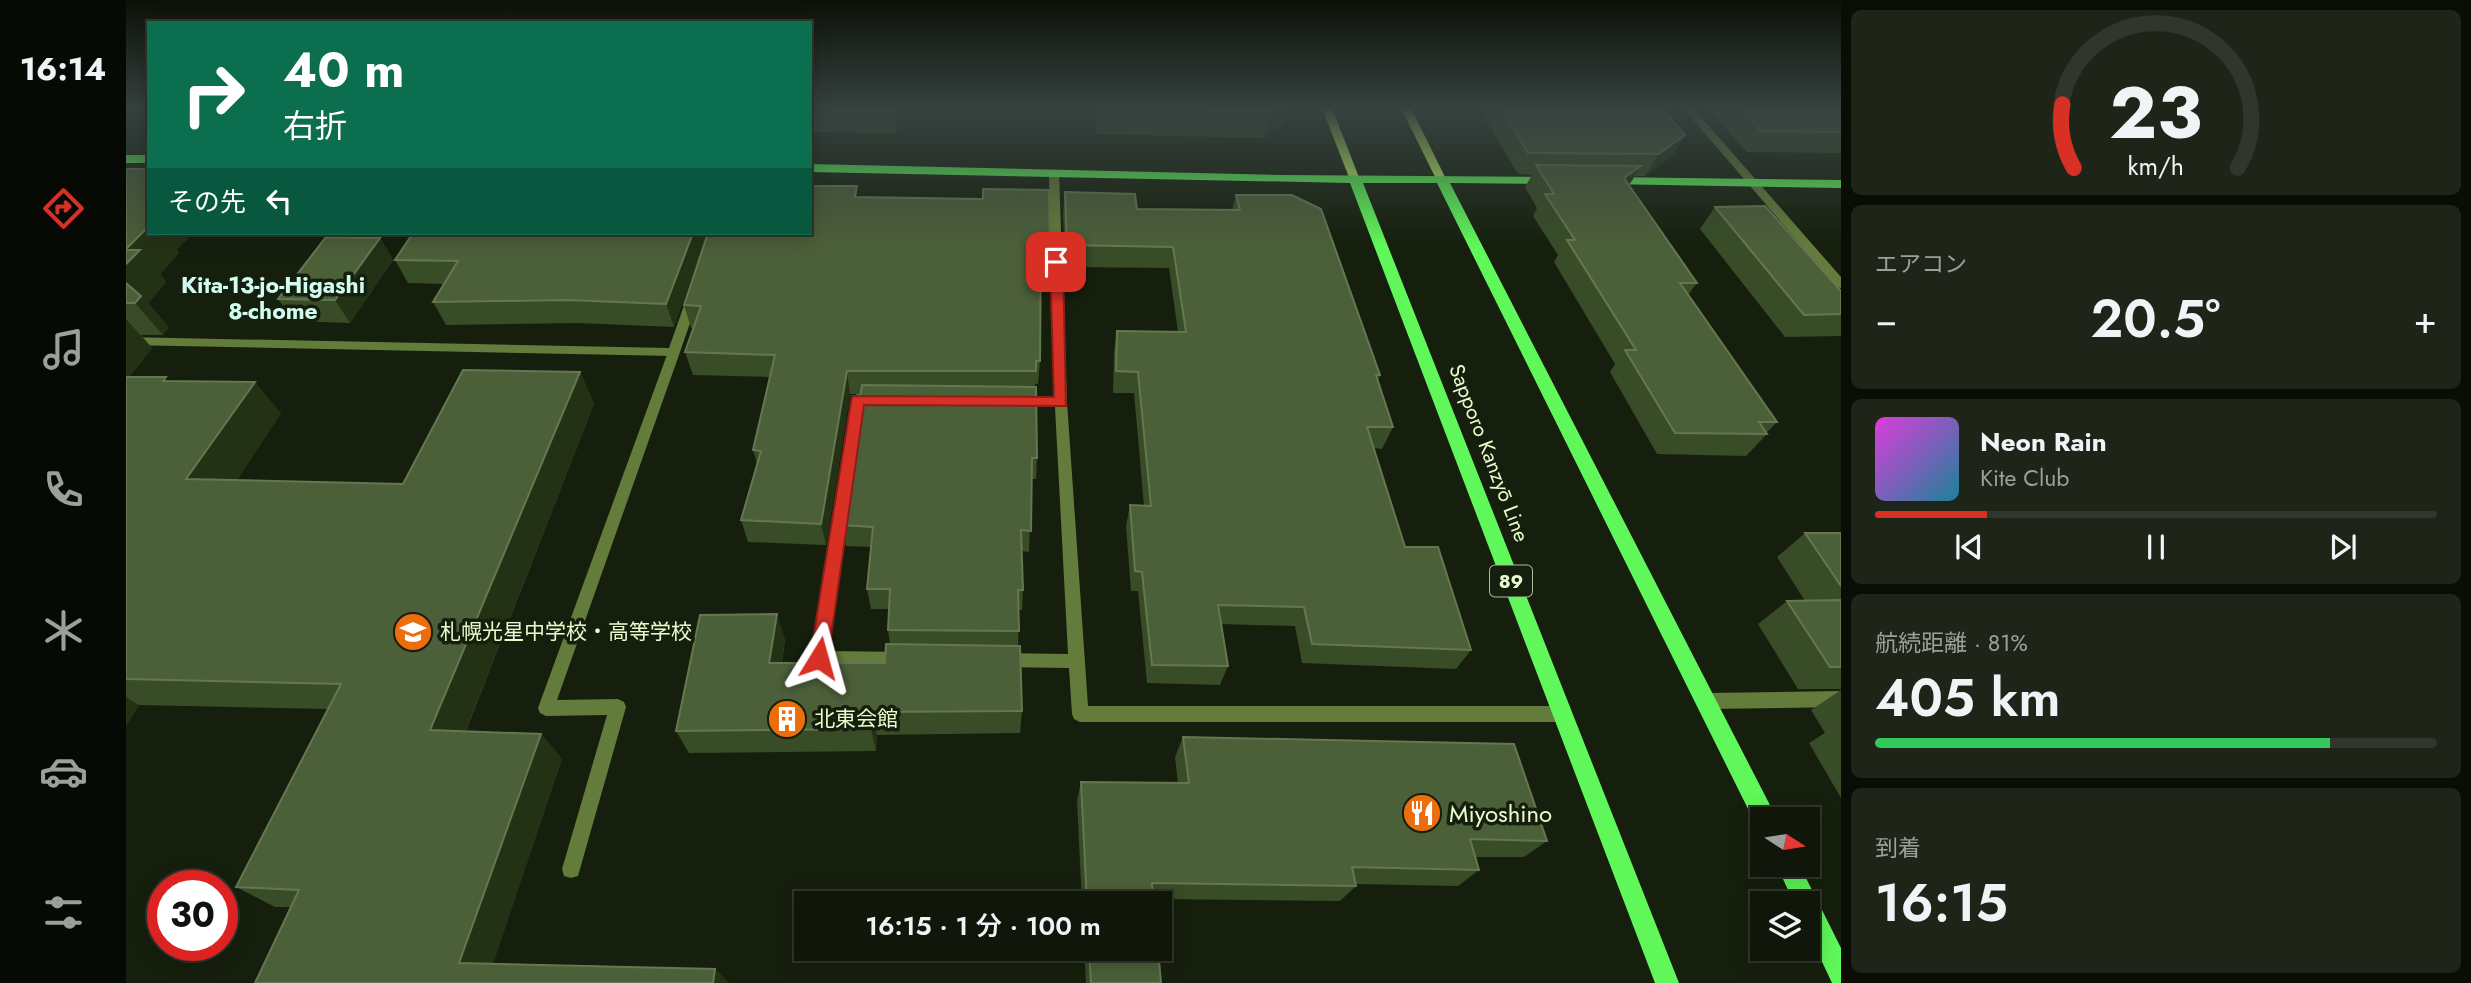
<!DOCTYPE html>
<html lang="ja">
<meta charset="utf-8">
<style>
body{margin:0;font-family:Jost,"Noto Sans JP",sans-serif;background:#1e2418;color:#f1f3f6;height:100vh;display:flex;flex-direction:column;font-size:26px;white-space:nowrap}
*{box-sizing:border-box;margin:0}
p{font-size:23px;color:#9c9f9c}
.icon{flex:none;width:38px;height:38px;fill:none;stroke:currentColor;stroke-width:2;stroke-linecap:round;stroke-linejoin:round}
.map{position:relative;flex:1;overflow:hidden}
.sheet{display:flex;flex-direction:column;gap:10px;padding:10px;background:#090d06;width:630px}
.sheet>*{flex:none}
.hud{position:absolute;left:21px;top:21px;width:665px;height:214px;border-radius:0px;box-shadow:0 4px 18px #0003,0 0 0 2px #30362b;background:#0b6e4f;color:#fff;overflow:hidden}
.needle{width:46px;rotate:102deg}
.controls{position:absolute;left:1624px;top:807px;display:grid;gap:14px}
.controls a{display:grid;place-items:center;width:70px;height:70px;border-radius:0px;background:#10170a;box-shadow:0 4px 18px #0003,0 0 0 2px #30362b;font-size:35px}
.speed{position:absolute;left:21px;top:870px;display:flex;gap:14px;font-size:35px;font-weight:700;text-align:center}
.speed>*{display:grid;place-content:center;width:91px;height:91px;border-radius:50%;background:#10170a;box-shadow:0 4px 18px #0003,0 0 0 2px #30362b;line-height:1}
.speed .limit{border:10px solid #d22;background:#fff;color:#111}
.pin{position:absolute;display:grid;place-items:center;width:60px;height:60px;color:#fff;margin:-30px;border-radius:14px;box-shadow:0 4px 10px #0006}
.me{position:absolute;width:77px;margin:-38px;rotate:8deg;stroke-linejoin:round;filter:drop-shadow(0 0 5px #0008)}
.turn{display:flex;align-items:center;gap:24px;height:147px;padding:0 21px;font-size:32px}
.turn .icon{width:91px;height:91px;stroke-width:2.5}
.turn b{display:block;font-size:49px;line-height:60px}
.then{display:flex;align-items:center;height:66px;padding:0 21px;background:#0003;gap:14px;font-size:26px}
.big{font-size:52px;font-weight:600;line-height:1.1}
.sheet .widget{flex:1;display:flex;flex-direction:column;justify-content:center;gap:10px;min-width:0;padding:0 24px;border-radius:10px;background:#1e2418}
.sheet .dial{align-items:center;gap:0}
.dial svg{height:182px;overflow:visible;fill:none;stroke:#30362b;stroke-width:7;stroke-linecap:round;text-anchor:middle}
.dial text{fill:#f1f3f6;stroke:none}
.song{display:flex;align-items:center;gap:21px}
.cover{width:84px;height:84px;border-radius:10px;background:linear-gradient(135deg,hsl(300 70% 55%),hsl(190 70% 35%))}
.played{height:7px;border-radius:4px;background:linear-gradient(90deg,#d93025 20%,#30362b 20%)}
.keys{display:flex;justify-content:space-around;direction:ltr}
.heat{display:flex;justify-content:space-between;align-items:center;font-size:38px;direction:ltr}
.charge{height:10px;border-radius:5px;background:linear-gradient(90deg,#34c759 81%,#30362b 0)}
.trip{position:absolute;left:668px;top:891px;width:378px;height:70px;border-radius:0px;background:#10170a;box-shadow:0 4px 18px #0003,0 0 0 2px #30362b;font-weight:600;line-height:70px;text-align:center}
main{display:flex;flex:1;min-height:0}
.tab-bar{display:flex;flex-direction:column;width:126px;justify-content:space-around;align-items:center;background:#060904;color:#9c9f9c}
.tab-bar .icon{width:49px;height:49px}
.tab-bar .active{color:#d93025}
.tab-bar b{font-size:32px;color:#f1f3f6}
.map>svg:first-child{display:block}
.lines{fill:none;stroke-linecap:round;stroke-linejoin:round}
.lane{fill:#637c3b;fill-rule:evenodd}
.street{fill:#637c3b;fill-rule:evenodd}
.secondary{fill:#c5f869;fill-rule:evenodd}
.primary{fill:#60f75a;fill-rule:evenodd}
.wall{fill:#384c27}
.shaded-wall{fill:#233215}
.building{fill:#4b5f39;stroke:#647850;stroke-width:2}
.route{fill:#d93025;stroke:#8d1f18;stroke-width:2}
.labels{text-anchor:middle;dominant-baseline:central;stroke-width:7;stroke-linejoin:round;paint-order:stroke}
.shield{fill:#161f0d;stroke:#a9ba94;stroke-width:2}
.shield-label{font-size:19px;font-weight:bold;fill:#e8fdce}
.street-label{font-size:21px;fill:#e8fdce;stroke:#161f0d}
.poi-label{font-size:21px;fill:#e8fdce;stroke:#161f0d;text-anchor:start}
.neighbourhood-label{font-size:23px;font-weight:bold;fill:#d0fdef;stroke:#161f0d}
.near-poi-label{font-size:24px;fill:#e8fdce;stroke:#161f0d;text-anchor:start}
</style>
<main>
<nav class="tab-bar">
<b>16:14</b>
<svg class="icon active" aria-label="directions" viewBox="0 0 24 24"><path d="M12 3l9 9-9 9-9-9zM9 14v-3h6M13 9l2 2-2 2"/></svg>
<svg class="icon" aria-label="music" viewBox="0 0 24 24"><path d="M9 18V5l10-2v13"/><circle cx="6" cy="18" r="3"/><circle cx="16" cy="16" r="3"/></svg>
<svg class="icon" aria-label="phone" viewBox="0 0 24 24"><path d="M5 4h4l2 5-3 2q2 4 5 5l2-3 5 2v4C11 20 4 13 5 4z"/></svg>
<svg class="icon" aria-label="climate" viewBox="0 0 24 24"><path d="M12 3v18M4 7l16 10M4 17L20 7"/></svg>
<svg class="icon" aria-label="car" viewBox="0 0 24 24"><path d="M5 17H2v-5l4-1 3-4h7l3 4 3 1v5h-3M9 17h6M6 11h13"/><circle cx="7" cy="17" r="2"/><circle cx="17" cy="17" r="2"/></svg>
<svg class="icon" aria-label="filters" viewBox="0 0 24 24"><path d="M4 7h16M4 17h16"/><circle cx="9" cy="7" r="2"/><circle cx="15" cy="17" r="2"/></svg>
</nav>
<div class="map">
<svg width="1715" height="983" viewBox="0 0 1715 983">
<rect width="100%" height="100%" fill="#161f0d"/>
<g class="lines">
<!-- lane -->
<path class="lane" d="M 548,348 L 554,352 L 431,700 L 492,699 L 498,702 L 500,707 L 454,869 L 452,876 L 445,878 L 438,876 L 436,869 L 481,715 L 420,716 L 414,713 L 412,708 L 542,352 Z"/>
<!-- street -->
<g class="street">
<path d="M 1557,108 L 1567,108 L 1715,277 L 1715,288 L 1711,287 Z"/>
<path d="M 928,170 L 933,173 L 941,402 L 962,706 L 1436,706 L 1442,709 L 1444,714 L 1442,719 L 1436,722 L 954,722 L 948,719 L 946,714 L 943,668 L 876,667 L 870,665 L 868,660 L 870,655 L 876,653 L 942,654 L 929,407 L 891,407 L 885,402 L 891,397 L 928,397 L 923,173 Z"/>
<path d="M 567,293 L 573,297 L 554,352 L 548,356 L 0,345 L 0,337 L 543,348 L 561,297 Z"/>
<path d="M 731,394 L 752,395 L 758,400 L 752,405 L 737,404 L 702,651 L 779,652 L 785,654 L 787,659 L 785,664 L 779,666 L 693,665 L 687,663 L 685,658 L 725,399 Z"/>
<path d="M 1715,691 L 1715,707 L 1580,709 L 1574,706 L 1572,701 L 1574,696 L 1580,693 Z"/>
</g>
<!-- secondary -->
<g class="secondary">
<path d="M 1196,108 L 1206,108 L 1234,180 L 1233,182 L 1224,180 Z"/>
<path d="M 1275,108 L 1285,108 L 1321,181 L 1320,183 L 1312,183 L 1311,181 Z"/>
</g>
<!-- primary -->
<g class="primary">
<rect x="0" y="155" width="23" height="8"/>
<path d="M 684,164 L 1158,175 L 1430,177 L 1430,183 L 1425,184 L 1324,183 L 1647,811 L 1650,819 L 1636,819 L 1636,829 L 1631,827 L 1311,183 L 1237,183 L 1553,983 L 1529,983 L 1224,183 L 684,172 Z"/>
<path d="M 1484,177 L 1715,180 L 1715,188 L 1479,184 L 1478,181 Z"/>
<path d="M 1650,864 L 1673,864 L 1715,948 L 1715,983 L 1706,983 L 1682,932 L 1682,903 L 1668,903 Z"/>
</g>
</g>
<!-- wall -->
<g class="wall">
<path d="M 684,108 L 773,108 L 770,133 L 684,132 Z"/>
<path d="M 969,108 L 1161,108 L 1157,126 L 1137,138 L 970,134 Z"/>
<path d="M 1353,108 L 1536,108 L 1559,135 L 1546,156 L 1519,176 L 1509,176 L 1503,185 L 1571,283 L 1562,295 L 1651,422 L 1640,433 L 1641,434 L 1620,456 L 1531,454 L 1484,372 L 1489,364 L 1428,262 L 1432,255 L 1407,216 L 1411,208 L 1399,187 L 1406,175 L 1392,174 Z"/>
<path d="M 1581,108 L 1715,108 L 1715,153 L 1621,152 Z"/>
<path d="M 0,169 L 53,253 L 34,274 L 40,282 L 22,303 L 43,328 L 37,335 L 15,335 L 26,348 L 3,377 L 44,381 L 155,413 L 111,480 L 277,484 L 454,372 L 468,404 L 340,731 L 415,734 L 436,759 L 367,963 L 589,969 L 603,983 L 129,983 L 165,907 L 149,907 L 110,887 L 202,709 L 13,705 L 0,726 Z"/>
<path d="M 939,192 L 1011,209 L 1106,210 L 1110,195 L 1254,375 L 1252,380 L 1267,427 L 1256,449 L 1248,448 L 1279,547 L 1345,650 L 1330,669 L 1176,663 L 1169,626 L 1095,624 L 1102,666 L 1094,685 L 1021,683 L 1012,591 L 1005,591 L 1000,526 L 1004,505 L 1018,506 L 1008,393 L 987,393 L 988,352 L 991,331 L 1052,332 L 1043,268 L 939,267 L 937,213 Z"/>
<path d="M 732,197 L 924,244 L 922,267 L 915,267 L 914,361 L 912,384 L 909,384 L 909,387 L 911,458 L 910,479 L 905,479 L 903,552 L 896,551 L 897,590 L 896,610 L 893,610 L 892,646 L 896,711 L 894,733 L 751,735 L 750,751 L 563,753 L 550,731 L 659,639 L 656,663 L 759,663 L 764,644 L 762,630 L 763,609 L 745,609 L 741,589 L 745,547 L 720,546 L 715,525 L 735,394 L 724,394 L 700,545 L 622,542 L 615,520 L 631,463 L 627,450 L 644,377 L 567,375 L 559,352 L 567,328 L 565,328 L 558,305 Z"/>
<path d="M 1589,207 L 1715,291 L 1715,336 L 1659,337 L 1574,229 Z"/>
<path d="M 581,233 L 548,327 L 452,323 L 320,325 L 307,302 L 318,284 L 282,283 L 269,260 Z"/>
<path d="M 254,238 L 267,260 L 224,323 L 168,321 L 152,299 Z"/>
<path d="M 1679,533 L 1715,533 L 1715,689 L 1672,689 L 1632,624 L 1661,601 L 1679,601 L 1651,557 Z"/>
<path d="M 1715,690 L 1715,798 L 1683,743 L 1699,733 L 1685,710 Z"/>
<path d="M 1057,737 L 1421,841 L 1398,857 L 1349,857 L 1353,870 L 1332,886 L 1230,884 L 1230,886 L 1214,901 L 1027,899 L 1027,903 L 956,903 L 951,800 L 955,782 L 1052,783 L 1049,757 Z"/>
<path d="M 958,948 L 1032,948 L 1035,983 L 960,983 Z"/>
</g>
<!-- shaded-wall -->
<g class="shaded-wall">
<path d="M 768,108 L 773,108 L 770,133 L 768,111 Z"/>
<path d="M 1149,108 L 1161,108 L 1157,126 L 1137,138 L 1144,112 Z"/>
<path d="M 1559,135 L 1546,156 L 1519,176 L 1533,154 Z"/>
<path d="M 1515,166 L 1501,188 L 1498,178 Z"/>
<path d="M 23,226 L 23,233 L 67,233 L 51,250 L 53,253 L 34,274 L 40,282 L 22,303 L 43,328 L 37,335 L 9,303 L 0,286 L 0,249 Z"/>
<path d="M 567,233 L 581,233 L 548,327 L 540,304 Z"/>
<path d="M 254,238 L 267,260 L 224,323 L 209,300 Z"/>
<path d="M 0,319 L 26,348 L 0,381 Z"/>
<path d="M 721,371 L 724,394 L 700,545 L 695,524 Z"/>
<path d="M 454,372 L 468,404 L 330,755 L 304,730 Z"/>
<path d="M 129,382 L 155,413 L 91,510 L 60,479 Z"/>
<path d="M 651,614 L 659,639 L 652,687 L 643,663 Z"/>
<path d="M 0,697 L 13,705 L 0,726 Z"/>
<path d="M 746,712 L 751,735 L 750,751 L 745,729 Z"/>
<path d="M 415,734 L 436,759 L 362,979 L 333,963 Z"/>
<path d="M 589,969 L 603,983 L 587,983 Z"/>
</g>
<!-- building -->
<g class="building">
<path d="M 684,108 L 768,108 L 768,111 L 684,110 Z"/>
<path d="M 1006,108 L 1149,108 L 1144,112 Z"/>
<path d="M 1375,108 L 1536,108 L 1559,135 L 1533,154 L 1402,153 Z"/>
<path d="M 1613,108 L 1715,108 L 1715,132 L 1635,131 Z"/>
<path d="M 1410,165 L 1515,166 L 1498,178 L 1571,283 L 1554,283 L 1651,422 L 1633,422 L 1641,434 L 1549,433 L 1499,350 L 1510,350 L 1441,240 L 1449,240 L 1419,194 L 1428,194 Z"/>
<path d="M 0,169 L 23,169 L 23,226 L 0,249 Z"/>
<path d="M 684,186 L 731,186 L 729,197 L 857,199 L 857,189 L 923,190 L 924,244 L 915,243 L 914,361 L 910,361 L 910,371 L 721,371 L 695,524 L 615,520 L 635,451 L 627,450 L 649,355 L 559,352 L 575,306 L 558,305 L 582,233 L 684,233 Z"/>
<path d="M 939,192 L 1009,194 L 1011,209 L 1114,210 L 1110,195 L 1166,195 L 1195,209 L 1254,375 L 1250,375 L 1267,427 L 1241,427 L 1279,547 L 1312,547 L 1345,650 L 1186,644 L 1178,607 L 1092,605 L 1102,666 L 1026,665 L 1016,572 L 1009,571 L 1004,505 L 1025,506 L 1012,372 L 990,371 L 991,331 L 1060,332 L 1047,247 L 941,245 Z"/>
<path d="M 1639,206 L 1715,291 L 1715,314 L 1678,315 L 1589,207 Z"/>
<path d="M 287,233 L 567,233 L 540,304 L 442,300 L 307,302 L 332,261 L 269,260 Z"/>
<path d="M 200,237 L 254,238 L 209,300 L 152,299 Z"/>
<path d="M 0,250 L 14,250 L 0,264 Z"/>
<path d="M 0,283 L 15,296 L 9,303 L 0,303 Z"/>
<path d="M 337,370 L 454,372 L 304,730 L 415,734 L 333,963 L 589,969 L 587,983 L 129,983 L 173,890 L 110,887 L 215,684 L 0,679 L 0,377 L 40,377 L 37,381 L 129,382 L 60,479 L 277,484 Z"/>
<path d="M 736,385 L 910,387 L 911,458 L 906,458 L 905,531 L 895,530 L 897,590 L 892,590 L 893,631 L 762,630 L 764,589 L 741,589 L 747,527 L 715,525 Z"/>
<path d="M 1679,533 L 1715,533 L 1715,586 Z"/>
<path d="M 1715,600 L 1715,667 L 1704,667 L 1661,601 Z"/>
<path d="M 651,614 L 643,663 L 759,663 L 760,644 L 894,646 L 896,711 L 746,712 L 745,729 L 550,731 L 574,615 Z"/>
<path d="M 1057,737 L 1388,744 L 1421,841 L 1344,839 L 1353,870 L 1226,867 L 1230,886 L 1026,883 L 1027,903 L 961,903 L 955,782 L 1063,783 Z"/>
<path d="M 963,948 L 1032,948 L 1035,983 L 965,983 Z"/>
</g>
<!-- sky -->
<linearGradient id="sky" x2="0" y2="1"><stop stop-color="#0c1107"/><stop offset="0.44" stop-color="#364240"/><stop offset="1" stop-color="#364240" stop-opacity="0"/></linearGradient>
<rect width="1715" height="246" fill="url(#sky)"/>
<!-- route -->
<path class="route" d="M 930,259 L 937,262 L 940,406 L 738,405 L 702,658 L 699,664 L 686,664 L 684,658 L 726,396 L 928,397 L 924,262 Z"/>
<!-- icons -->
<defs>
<g id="school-disc" transform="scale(2.0125)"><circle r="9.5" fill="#ec6d0b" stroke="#161f0d"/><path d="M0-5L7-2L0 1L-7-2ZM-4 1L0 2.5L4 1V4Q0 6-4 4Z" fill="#fff"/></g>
<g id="building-disc" transform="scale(2.0125)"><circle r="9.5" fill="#ec6d0b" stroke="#161f0d"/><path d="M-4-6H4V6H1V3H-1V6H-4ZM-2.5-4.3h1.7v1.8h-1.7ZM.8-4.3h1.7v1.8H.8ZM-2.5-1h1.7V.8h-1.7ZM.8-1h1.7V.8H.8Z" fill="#fff"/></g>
<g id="restaurant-disc" transform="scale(2.0125)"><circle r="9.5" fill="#ec6d0b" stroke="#161f0d"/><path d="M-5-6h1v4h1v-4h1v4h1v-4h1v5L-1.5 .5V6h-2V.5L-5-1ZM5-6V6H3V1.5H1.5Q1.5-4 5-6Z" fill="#fff"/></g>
</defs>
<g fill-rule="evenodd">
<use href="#school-disc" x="287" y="632"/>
<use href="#building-disc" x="661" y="719"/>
<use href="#restaurant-disc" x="1296" y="813"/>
</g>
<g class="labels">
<!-- shield labels -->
<rect class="shield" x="1364" y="565.5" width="42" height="31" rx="5"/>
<g class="shield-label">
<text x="1385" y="581">89</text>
</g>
<!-- street labels -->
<g class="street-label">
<text transform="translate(1363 453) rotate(69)">Sapporo Kanzyō Line</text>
</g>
<!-- poi labels -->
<g class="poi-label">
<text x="314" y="632">札幌光星中学校・高等学校</text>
<text x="688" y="719">北東会館</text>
</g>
<!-- neighbourhood labels -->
<g class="neighbourhood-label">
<text x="147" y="285">Kita-13-jo-Higashi<tspan x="147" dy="26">8-chome</tspan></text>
</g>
<!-- near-poi labels -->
<g class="near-poi-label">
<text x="1323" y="813">Miyoshino</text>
</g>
</g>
</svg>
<div class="controls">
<a><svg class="needle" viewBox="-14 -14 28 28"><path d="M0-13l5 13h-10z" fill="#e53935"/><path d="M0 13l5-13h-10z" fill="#9c9f9c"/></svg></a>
<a><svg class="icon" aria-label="layers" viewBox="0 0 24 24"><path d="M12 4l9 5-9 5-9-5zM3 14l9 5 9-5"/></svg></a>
</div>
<div class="speed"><div class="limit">30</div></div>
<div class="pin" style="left:930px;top:262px;background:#d93025"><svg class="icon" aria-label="arrive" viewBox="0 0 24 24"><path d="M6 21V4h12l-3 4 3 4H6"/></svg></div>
<svg class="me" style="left:693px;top:658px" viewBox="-20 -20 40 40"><path d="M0-17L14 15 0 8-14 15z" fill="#d93025" stroke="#fff" stroke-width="4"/></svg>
<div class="trip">16:15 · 1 分 · 100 m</div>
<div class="hud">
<div class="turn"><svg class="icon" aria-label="right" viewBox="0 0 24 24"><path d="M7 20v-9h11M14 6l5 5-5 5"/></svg><div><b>40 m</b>右折</div></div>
<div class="then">その先<svg class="icon" aria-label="left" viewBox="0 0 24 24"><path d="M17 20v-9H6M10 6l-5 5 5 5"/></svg></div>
</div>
</div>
<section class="sheet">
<div class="widget dial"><svg viewBox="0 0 100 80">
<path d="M14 69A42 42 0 1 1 86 69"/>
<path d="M14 69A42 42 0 0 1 9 41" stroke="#d93025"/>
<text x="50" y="56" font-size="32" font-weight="700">23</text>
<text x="50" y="72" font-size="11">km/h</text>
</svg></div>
<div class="widget"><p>エアコン</p>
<div class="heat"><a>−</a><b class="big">20.5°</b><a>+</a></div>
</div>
<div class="widget">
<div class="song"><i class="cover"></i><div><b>Neon Rain</b><p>Kite Club</p></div></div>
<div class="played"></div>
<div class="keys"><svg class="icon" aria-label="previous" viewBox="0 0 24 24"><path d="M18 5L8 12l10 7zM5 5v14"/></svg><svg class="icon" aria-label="pause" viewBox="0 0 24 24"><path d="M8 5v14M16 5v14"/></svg><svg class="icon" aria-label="next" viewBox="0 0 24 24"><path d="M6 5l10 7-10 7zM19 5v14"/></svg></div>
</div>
<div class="widget"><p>航続距離 · 81%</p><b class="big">405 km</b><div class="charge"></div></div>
<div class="widget"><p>到着</p><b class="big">16:15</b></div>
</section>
</main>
